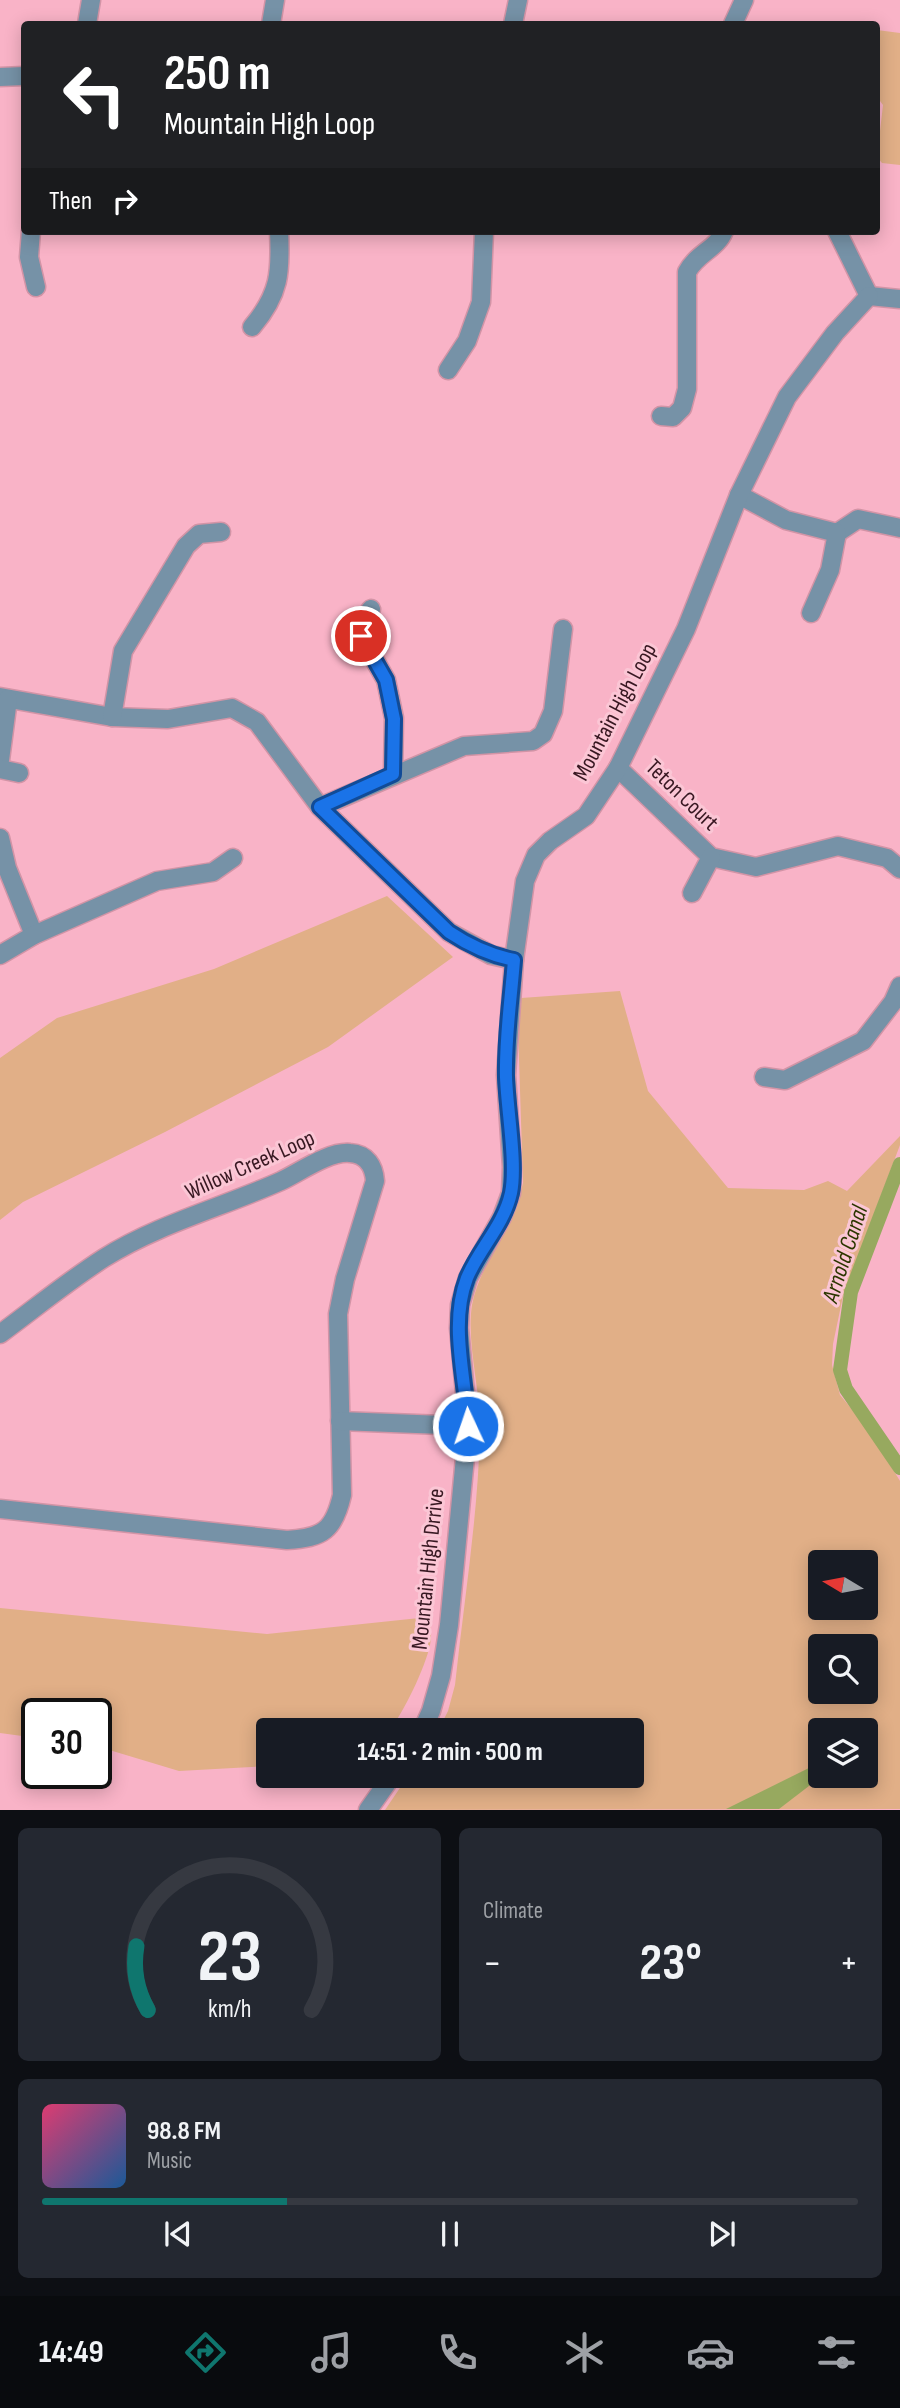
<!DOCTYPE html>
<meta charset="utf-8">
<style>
body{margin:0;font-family:"Sofia Sans Condensed",sans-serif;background:#242831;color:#f1f3f6;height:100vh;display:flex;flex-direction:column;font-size:26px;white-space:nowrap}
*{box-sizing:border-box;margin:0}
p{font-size:23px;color:#9ea1a6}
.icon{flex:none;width:38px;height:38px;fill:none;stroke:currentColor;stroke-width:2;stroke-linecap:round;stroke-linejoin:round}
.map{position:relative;height:1810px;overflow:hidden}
.details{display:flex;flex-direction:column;gap:18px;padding:18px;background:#0d0f14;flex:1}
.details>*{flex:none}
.hud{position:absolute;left:21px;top:21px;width:859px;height:214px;border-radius:7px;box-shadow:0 4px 18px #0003;background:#202124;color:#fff;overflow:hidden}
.needle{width:46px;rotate:280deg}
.tools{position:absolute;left:808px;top:1550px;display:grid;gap:14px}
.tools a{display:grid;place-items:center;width:70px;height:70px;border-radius:7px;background:#171b24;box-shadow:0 4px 18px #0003;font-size:35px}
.speed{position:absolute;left:21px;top:1698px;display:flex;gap:14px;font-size:35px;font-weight:700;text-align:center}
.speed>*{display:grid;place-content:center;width:91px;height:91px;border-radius:50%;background:#171b24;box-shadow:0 4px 18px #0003;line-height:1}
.speed .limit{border:4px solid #111;border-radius:10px;background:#fff;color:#111}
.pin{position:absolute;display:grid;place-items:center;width:60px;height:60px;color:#fff;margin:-30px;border:4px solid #fff;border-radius:50%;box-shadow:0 2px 7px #0007}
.me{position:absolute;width:77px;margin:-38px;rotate:357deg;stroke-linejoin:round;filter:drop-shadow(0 0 5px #0008)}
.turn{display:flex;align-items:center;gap:24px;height:147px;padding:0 28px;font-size:32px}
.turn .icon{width:91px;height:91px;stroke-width:2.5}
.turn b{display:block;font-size:49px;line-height:60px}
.then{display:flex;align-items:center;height:66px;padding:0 28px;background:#0003;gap:14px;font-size:26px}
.big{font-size:52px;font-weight:700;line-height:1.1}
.details .widget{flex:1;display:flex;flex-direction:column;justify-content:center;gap:10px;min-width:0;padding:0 24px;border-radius:10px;background:#242831}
.details .dial{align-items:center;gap:0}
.dial svg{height:182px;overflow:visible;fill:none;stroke:#363941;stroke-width:7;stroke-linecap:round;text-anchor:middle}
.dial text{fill:#f1f3f6;stroke:none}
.song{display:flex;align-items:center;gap:21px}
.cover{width:84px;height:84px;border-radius:10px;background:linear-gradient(135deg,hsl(340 70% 55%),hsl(210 70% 35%))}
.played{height:7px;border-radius:4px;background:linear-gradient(90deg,#0f766e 30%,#363941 30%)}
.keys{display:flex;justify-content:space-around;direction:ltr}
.heat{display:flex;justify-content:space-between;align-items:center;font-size:38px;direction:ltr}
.details .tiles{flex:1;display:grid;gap:18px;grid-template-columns:1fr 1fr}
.widget:last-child{grid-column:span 2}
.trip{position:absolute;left:256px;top:1718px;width:388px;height:70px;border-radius:7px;background:#171b24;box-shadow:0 4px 18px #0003;font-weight:700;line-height:70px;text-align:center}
.tabs{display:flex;height:112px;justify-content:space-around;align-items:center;background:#090b0e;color:#9ea1a6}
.tabs .icon{width:49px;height:49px}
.tabs .on{color:#0f766e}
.tabs b{font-size:32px;color:#f1f3f6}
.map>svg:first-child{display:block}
.green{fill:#e1af87;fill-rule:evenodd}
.water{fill:#97a95f}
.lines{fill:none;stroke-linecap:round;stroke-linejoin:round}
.canal{stroke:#97a95f;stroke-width:14}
.minor-casing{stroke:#d294a6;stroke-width:21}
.minor{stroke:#7692a7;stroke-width:18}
.route-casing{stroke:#114b97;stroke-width:18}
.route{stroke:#1a73e8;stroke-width:12}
.labels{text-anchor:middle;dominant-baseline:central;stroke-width:6;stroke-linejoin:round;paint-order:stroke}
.street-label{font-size:23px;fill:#381822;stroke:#fbc6d5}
.water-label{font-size:24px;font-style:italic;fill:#2d3700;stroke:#fbc6d5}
</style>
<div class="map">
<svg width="900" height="1810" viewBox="0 0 900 1810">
<rect width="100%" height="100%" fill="#f9b3c7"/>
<!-- green -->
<g class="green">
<path d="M 877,30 L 900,33 L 900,165 L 882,163 L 877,157 L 883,105 L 877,97 Z"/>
<path d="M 387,896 L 453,957 L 328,1047 L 165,1132 L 23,1202 L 0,1220 L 0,1058 L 57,1018 L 214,969 Z"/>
<path d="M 620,991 L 648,1091 L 728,1188 L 804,1190 L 828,1181 L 847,1191 L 900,1136 L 900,1145 L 843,1296 L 833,1344 L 832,1365 L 840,1395 L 868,1429 L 900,1481 L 900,1809 L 385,1810 L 408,1776 L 632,1776 L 632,1731 L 438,1731 L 448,1711 L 455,1685 C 464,1601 478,1516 480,1432 C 481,1391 466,1343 472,1305 C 479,1265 514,1226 523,1183 L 518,1028 L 521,998 ZM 821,1563 L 866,1563 L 866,1608 L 821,1608 ZM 821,1647 L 866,1647 L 866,1692 L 821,1692 ZM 821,1731 L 866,1731 L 866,1776 L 821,1776 Z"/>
<path d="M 0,1608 L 267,1634 L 429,1617 C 431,1626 432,1635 430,1645 C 425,1668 404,1712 389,1731 L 268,1731 L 268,1766 L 179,1771 L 96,1746 L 96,1713 L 37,1713 L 37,1738 L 0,1733 Z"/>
</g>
<!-- water -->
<path class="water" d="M 821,1765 L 822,1776 L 779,1809 L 726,1809 L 813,1766 Z"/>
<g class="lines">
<!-- canal -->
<path class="canal" d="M 900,1164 L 851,1292 L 840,1370 L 846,1389 L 900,1468"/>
<!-- minor casing -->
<g class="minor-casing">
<g id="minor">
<path d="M 87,24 L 91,0"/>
<path d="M 271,24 L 275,0"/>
<path d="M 513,24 L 518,0"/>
<path d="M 733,24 L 744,0"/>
<path d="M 0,77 L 24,76"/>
<path d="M 31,231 L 29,257 L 36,287"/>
<path d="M 837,231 L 869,296"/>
<path d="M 869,296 L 900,299"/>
<path d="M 252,327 C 280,294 281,272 279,231"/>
<path d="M 448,370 L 467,341 L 481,302 L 484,231"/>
<path d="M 661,416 L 673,417 L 682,408 L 687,389 L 687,272 C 697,253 717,249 724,231"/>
<path d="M 739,495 L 786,520 L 837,533 L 858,519 L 900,528"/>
<path d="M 371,609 L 361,623 L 361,636 L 386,680 L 394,718 L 393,774"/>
<path d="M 811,613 L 830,570 L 837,533"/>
<path d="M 0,697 L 112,717 L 168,719 L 232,708 L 257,722 L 320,807 L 449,932 L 491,955 L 514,960"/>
<path d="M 112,717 L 123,651 L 186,546 L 199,534 L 221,532"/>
<path d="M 0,760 L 8,699"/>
<path d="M 618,768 L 711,857 L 756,867 L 838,846 L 887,858 L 900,869"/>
<path d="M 0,769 L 19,773"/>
<path d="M 320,807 L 464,746 L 533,741 L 543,734 L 553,711 L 563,629"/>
<path d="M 0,838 L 7,868 L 34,935"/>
<path d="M 692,893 L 711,857"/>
<path d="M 0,955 L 34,935 L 157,881 L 213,872 L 233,858"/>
<path d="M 764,1077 L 785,1080 L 863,1041 L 893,1002 L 900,986"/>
<path d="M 0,1334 C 34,1309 68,1281 104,1258 C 158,1224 223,1207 281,1181 C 300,1172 329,1151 350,1153 C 367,1154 374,1166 375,1181 L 345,1279 L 338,1314 L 342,1495 C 334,1530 323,1538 287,1540 L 0,1509"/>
<path d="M 340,1421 L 468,1426"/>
<path d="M 422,1731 L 431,1711 L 441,1676 L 449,1625 L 468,1426 L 459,1328 L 460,1305 L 468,1278 L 502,1217 L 511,1193 L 512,1167 L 506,1075 L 514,960 L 525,881 L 536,855 L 550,841 L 586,816 L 618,768 L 686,629 L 739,495 L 787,397 L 835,333 L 869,296"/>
<path d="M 368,1810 L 392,1776"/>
</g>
</g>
<!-- minor -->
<use href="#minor" class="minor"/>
</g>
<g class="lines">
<!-- route casing -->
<g class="route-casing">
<path id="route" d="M 361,636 L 386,680 L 394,719 L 393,774 L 320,807 L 449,932 C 470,946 489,955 514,960 C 511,999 505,1038 506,1077 C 507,1109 517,1164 511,1193 C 504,1225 479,1249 467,1278 C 449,1325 466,1378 468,1426"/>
</g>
<!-- route -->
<use href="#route" class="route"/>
</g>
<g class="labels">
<!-- street labels -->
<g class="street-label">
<text transform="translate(615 712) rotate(-62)">Mountain High Loop</text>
<text transform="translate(682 795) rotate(44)">Teton Court</text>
<text transform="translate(250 1165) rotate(-24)">Willow Creek Loop</text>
<text transform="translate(428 1569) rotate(-84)">Mountain High Drrive</text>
</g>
<!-- water labels -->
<g class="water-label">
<text transform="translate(845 1254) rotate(-72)">Arnold Canal</text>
</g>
</g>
</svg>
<div class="tools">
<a><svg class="needle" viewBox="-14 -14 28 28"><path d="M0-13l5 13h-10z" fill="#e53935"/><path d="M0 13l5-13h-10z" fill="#9ea1a6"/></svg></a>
<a><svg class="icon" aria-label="search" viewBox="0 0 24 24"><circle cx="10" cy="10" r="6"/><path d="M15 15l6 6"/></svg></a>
<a><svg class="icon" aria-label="layers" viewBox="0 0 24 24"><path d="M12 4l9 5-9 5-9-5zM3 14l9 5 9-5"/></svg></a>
</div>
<div class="speed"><div class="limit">30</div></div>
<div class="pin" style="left:361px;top:636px;background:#d93025"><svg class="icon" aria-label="arrive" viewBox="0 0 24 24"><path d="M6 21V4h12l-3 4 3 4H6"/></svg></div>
<svg class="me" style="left:468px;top:1426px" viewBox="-20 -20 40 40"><circle r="17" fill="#1a73e8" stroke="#fff" stroke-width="3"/><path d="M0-11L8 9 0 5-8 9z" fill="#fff"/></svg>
<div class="trip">14:51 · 2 min · 500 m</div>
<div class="hud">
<div class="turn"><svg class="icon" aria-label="left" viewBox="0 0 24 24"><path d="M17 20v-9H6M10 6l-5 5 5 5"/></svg><div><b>250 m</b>Mountain High Loop</div></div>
<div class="then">Then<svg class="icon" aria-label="right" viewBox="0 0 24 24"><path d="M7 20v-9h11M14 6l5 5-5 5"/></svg></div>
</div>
</div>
<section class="details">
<div class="tiles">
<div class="widget dial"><svg viewBox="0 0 100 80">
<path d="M14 69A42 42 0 1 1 86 69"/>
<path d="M14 69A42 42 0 0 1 9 41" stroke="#0f766e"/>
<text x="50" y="56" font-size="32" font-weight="700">23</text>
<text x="50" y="72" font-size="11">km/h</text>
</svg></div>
<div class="widget"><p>Climate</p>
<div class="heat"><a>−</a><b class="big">23°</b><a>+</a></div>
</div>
<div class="widget">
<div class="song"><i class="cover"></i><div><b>98.8 FM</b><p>Music</p></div></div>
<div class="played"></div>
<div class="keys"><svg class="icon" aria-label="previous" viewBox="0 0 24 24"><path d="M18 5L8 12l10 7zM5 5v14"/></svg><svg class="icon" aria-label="pause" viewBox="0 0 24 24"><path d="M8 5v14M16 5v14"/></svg><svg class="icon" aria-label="next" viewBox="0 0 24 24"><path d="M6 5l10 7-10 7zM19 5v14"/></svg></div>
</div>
</div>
</section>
<nav class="tabs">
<b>14:49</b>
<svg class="icon on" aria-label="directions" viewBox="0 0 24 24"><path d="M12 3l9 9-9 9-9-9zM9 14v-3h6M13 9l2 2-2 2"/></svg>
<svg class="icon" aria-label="music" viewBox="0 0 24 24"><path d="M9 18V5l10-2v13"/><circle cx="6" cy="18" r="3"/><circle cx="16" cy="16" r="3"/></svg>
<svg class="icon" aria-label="phone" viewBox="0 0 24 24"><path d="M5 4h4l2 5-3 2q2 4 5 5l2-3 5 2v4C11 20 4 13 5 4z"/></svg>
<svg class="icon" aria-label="climate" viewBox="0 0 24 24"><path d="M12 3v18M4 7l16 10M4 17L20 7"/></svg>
<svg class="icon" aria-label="car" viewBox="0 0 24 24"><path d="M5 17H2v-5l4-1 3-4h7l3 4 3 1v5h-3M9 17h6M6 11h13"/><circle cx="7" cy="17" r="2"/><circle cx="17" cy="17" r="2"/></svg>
<svg class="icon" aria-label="filters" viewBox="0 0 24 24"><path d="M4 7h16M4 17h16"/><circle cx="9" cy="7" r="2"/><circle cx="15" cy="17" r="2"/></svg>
</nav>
